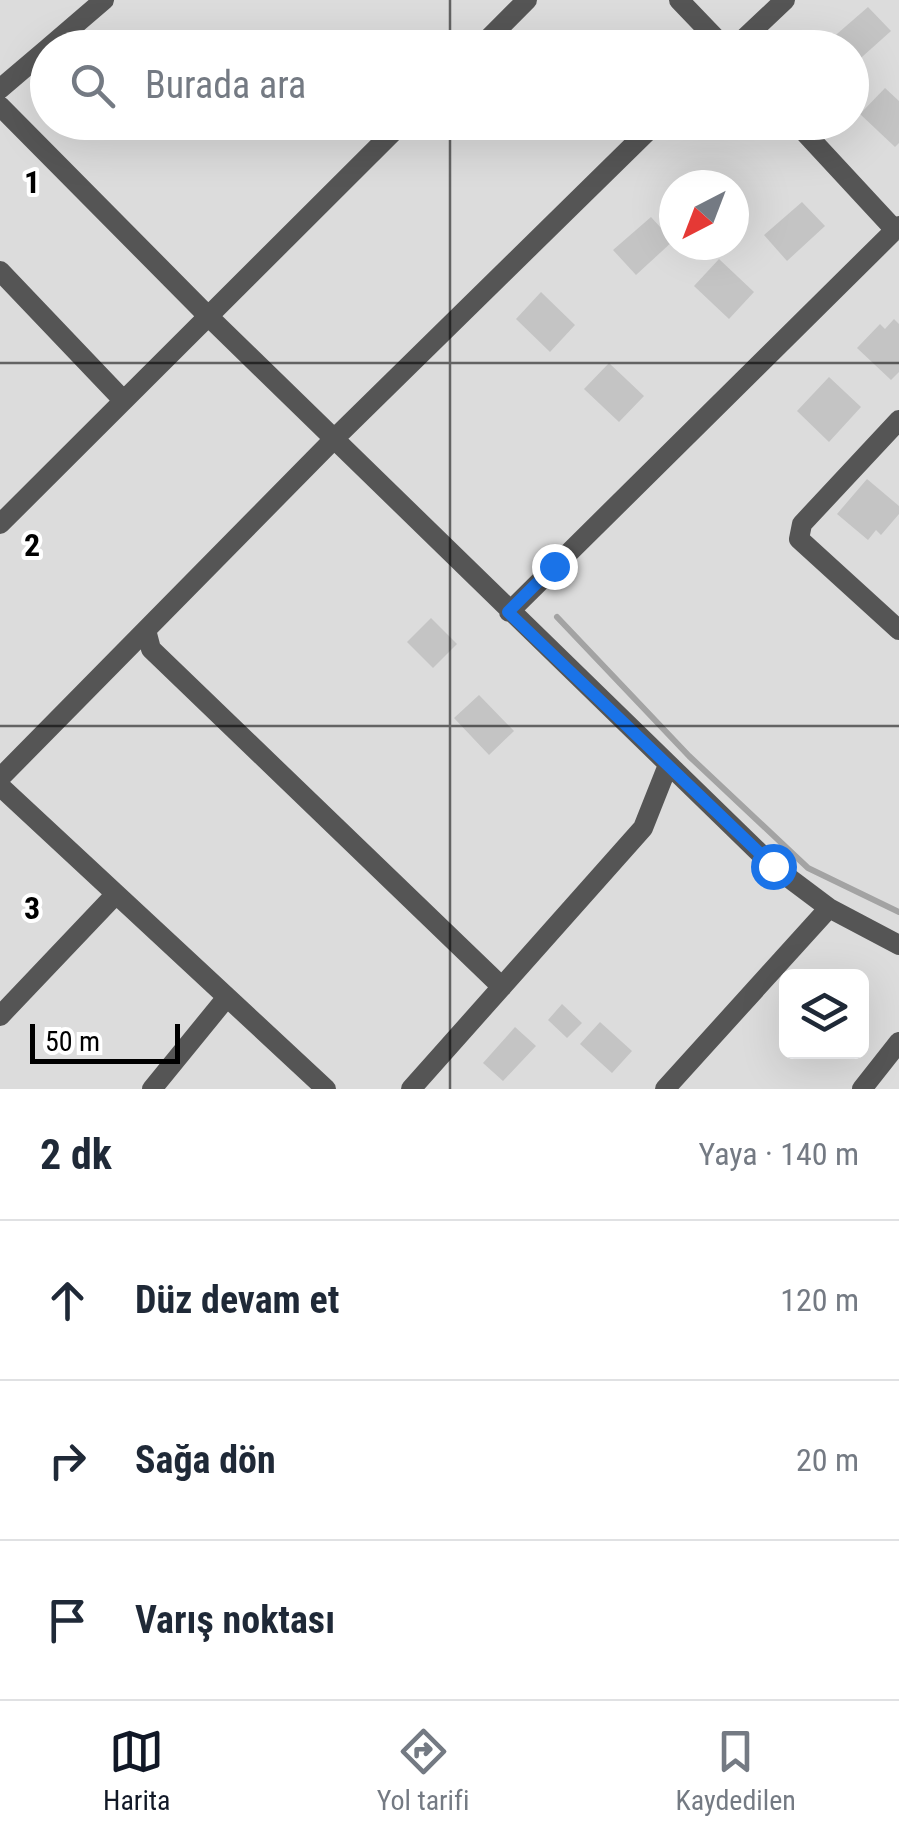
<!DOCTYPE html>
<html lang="tr">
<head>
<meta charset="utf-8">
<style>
	body { margin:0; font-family:"Roboto Condensed",sans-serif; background:#f6f6f7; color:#1f2937 }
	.controls { position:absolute; right:30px; bottom:30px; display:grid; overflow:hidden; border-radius:15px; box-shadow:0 10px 40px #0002 }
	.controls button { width:90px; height:90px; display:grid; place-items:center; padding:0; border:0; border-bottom:2px solid #e0e1e3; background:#fff; color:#1f2937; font:50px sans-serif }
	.compass { position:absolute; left:659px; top:170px; width:90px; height:90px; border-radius:50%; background:#fff; box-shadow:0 10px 40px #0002; rotate:222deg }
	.scale { position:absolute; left:30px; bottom:25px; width:150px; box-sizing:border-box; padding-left:10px; border:5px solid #000; border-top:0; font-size:28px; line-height:35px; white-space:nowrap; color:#000; -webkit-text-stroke:8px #fff; paint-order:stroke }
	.stop { position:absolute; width:30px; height:30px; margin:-22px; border:8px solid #1a73e8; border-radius:50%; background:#fff }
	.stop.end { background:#1a73e8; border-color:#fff; box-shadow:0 2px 10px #0008 }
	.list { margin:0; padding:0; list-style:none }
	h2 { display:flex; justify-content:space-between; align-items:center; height:130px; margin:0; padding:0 40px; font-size:42px }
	h2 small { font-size:32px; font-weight:400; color:#747a83 }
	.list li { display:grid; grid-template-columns:65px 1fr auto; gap:30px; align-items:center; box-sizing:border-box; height:160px; padding:0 40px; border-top:2px solid #e0e1e3 }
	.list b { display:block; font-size:38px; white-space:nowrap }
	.list em { font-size:32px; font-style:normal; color:#747a83 }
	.icon { flex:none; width:55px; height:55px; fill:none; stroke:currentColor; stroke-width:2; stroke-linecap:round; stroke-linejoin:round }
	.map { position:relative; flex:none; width:899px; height:1089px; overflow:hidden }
	.search { position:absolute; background:#fff; box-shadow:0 10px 40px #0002; left:30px; right:30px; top:30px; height:110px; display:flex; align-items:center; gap:25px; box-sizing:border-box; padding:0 35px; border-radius:55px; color:#747a83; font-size:38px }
	.sheet { height:610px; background:#fff }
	nav { display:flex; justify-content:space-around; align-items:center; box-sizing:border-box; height:140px; border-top:2px solid #e0e1e3; background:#fff; font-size:28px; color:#747a83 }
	nav a { display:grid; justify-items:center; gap:5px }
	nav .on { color:#111827 }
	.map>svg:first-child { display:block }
</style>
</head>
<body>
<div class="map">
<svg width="899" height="1089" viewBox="0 0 899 1089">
	<rect width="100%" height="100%" fill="#fff"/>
	<path fill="#dcdcdc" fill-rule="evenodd" d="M0 0H899V1089H0ZM48 48H852V122H48ZM674 185H734V245H674ZM786 976H862V1052H786Z"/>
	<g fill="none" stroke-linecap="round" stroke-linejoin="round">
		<path stroke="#a3a3a3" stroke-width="6" d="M557 617 689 756 808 868 899 912"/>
	</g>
	<path fill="#c4c4c4" d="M868 7 891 31 853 65 852 48H837L830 40Z
		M885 88 899 101V143L895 147 860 114Z
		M802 202 825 226 787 261 764 235Z
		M651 217 673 241 636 275 613 250Z
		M719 259 754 292 729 319 694 286Z
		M541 292 575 325 550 352 516 319Z
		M894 319 899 324V372L891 380 857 348 880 324 885 329Z
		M609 363 644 396 619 422 584 389Z
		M829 377 861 407 829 442 797 411Z
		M867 479 899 506V514L881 535 876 530 868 540 837 514Z
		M431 618 457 644 433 668 407 642Z
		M479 695 514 731 489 755 454 718Z
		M562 1004 582 1023 567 1038 548 1020Z
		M600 1022 632 1051 612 1073 580 1044Z
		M515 1027 536 1046 503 1081 483 1063Z"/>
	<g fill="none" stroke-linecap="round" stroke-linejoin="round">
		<path stroke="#555" stroke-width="20" d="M679 0 725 48
			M48 48 104 0
			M479 48 527 0
			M734 48 785 0
			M0 89 48 48
			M0 106 207 315 773 866 829 908 899 945
			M795 122 895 230
			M0 271 123 400
			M899 420 802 524 799 539 899 630
			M0 524 403 122
			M509 612 899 226
			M146 630 151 649 502 987
			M0 778 335 438 657 122
			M0 786 326 1089
			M0 1016 116 894
			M152 1089 227 997
			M411 1089 643 828 668 765
			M665 1089 829 908
			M862 1089 899 1042"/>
	</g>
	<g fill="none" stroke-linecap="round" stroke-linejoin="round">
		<path stroke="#1a73e8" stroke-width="12" d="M554 566 508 612 773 866"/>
	</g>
	<path fill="none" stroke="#000" stroke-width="2.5" stroke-opacity="0.55" d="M450 0V48M450 122V1089M0 363H899M0 726H899"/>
	<g font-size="32" text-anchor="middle" font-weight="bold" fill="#000" stroke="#fff" stroke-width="8" stroke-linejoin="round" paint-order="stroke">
		<text x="32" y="193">1</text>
		<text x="32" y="556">2</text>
		<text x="32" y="919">3</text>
	</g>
</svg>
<div class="controls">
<button><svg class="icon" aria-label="layers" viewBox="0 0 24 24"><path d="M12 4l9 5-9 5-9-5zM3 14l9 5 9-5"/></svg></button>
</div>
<svg class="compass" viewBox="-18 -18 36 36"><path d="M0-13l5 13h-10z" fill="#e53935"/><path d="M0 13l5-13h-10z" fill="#747a83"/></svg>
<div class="scale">50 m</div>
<div class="stop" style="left:773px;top:866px"></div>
<div class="stop end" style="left:554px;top:566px"></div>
<div class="search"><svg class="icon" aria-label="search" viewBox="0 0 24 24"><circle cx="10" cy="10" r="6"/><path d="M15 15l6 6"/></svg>Burada ara</div>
</div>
<section class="sheet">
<h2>2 dk<small>Yaya · 140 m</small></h2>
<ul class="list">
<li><svg class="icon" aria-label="ahead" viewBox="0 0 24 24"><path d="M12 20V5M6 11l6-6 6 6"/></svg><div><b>Düz devam et</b></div><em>120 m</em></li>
<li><svg class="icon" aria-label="right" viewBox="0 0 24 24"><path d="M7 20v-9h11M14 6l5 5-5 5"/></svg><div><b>Sağa dön</b></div><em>20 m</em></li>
<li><svg class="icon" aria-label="arrive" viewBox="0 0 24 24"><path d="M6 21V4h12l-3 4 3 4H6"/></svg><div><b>Varış noktası</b></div></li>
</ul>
</section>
<nav>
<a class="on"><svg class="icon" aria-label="map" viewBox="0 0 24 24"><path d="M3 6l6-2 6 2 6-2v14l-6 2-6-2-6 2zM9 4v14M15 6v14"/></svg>Harita</a>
<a><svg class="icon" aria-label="directions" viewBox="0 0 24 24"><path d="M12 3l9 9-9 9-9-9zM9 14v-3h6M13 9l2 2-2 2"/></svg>Yol tarifi</a>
<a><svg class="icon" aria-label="saved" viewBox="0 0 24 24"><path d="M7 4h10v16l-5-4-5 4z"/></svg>Kaydedilen</a>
</nav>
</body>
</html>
